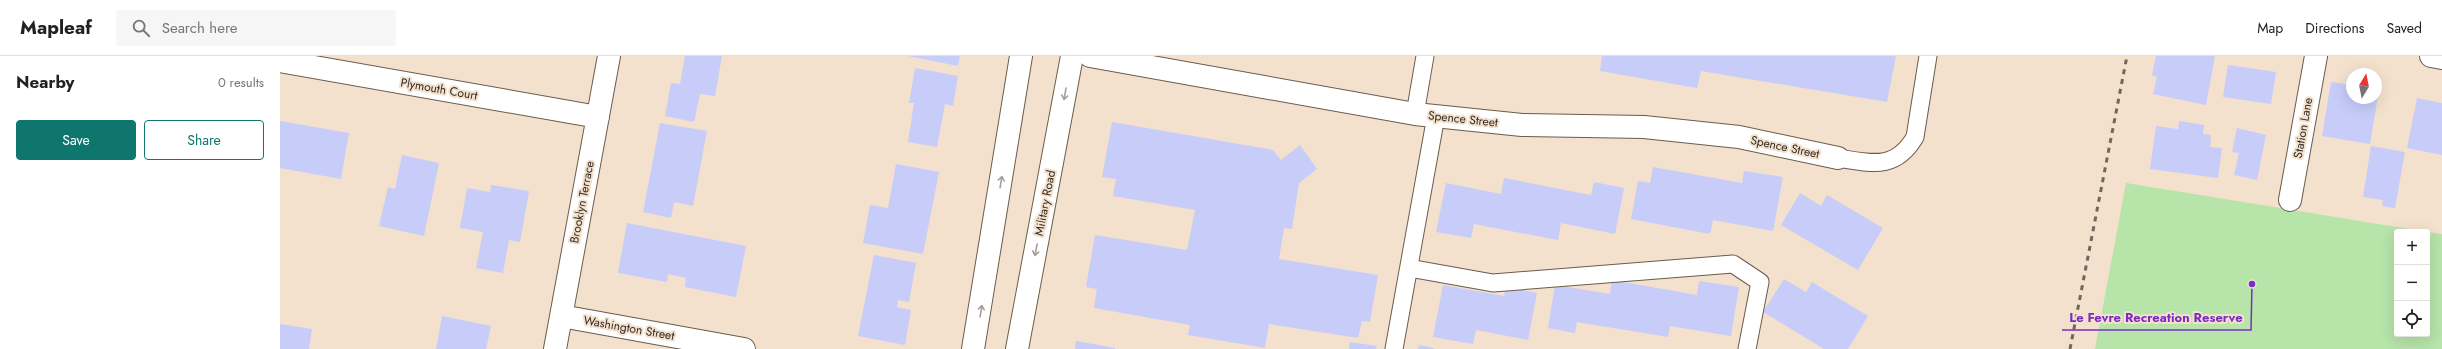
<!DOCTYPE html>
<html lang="en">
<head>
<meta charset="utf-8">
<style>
	body { margin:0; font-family:Jost,sans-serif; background:#f6f6f6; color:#202124 }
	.controls { position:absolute; right:12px; bottom:12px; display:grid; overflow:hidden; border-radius:4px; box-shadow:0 4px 16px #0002 }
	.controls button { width:36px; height:36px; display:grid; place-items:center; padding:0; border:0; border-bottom:1px solid #e0e0e0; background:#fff; color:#202124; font:20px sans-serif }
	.compass { position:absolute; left:2066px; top:12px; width:36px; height:36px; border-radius:50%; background:#fff; box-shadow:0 4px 16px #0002; rotate:10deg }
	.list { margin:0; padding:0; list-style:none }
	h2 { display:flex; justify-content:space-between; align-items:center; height:52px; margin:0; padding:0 16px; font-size:17px }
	h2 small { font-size:13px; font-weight:400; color:#757577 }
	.actions { display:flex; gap:8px; padding:12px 16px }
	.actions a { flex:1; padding:9px 0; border:1px solid #0f766e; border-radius:4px; text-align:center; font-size:14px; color:#0f766e }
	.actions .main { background:#0f766e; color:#fff }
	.icon { flex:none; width:22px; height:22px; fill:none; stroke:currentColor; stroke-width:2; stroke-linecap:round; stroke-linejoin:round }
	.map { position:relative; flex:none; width:2162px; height:293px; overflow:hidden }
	header { display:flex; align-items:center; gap:24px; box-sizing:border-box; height:56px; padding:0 20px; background:#fff; border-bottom:1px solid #e0e0e0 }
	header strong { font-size:19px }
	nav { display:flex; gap:22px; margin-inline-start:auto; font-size:14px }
	.search { width:280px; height:36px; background:#f6f6f6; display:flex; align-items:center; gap:10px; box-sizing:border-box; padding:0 14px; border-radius:4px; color:#757577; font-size:15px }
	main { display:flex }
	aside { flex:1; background:#fff }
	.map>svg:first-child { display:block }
</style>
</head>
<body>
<header>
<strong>Mapleaf</strong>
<div class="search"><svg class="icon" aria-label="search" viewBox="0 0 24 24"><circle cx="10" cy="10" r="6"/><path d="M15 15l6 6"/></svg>Search here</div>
<nav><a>Map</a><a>Directions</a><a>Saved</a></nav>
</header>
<main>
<aside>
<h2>Nearby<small>0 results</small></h2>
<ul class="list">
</ul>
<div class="actions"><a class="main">Save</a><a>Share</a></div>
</aside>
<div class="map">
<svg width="2162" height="293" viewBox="0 0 2162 293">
	<rect width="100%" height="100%" fill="#f3e1ce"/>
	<path fill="#b6e4a9" d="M1846 127 2147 176H2117V278H2147V176L2162 178V293H1815Z"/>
	<path fill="#c7ccf9" d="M405 0H442L435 40 420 38 414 66 385 60 391 27 400 28Z
		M628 0H680L678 10Z
		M1322 0H1616L1607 46 1421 15 1417 32 1320 15Z
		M1876 0H1935L1926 49 1873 38 1877 21 1872 19Z
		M1948 9 1996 16 1991 48 1943 41Z
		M635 12 678 20 673 50 665 48 657 91 628 86 634 47H629Z
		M2051 26 2072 29V42H2096V33L2099 34 2090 88 2042 80Z
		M2137 42 2162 47V99L2127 92Z
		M0 65 69 77 61 123 0 112Z
		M1899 65 1924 69 1923 78 1931 79 1930 91 1942 92 1938 122 1870 113 1876 70 1898 73Z
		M832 66 993 94 1001 104 1020 89 1037 113 1019 127 1012 173 1004 172 999 203 1098 219 1090 266 1082 265 1078 282 989 268 985 292 908 279 910 269 814 252 817 233 806 231 815 179 907 194 915 154 833 140 836 123 822 121Z
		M380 67 427 75 413 150 394 146 391 162 363 156Z
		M1957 72 1986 79 1977 124 1954 119 1959 97 1952 96Z
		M2091 90 2125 96 2115 152 2102 150 2103 144 2083 141Z
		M122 99 159 107 144 180 99 170 108 131 115 133Z
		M616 108 659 116 643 198 583 187 590 149 608 152Z
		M1373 111 1462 127 1464 115 1503 121 1493 175 1433 164 1430 178 1351 163 1358 125 1370 127Z
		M1224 122 1311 139 1314 126 1344 132 1335 178 1281 167 1278 184 1194 168 1191 182 1156 176 1166 127 1221 138Z
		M211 129 249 135 240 186 229 184 223 217 196 212 203 176 180 172 187 132 210 136Z
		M1520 137 1541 150 1547 139 1603 172 1578 214 1501 169Z
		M347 167 466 190 456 241 405 231 406 222 388 218 387 226 338 217Z
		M594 199 636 207 629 246 618 244 617 251 631 254 625 289 578 280Z
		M1504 223 1526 236 1532 226 1588 260 1568 293H1544L1483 256Z
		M1332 224 1417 239 1419 225 1459 231 1451 280 1390 270 1388 281 1297 266 1295 277 1268 272 1275 229 1330 238Z
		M1163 229 1224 240 1226 231 1257 237 1248 284 1196 274 1193 288 1153 281Z
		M162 260 211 270 206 293H156Z
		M0 268 32 273 29 293H0Z
		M796 285 835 292V293H795Z
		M1070 286 1097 290 1096 293H1069Z
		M1139 289 1154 292V293H1138Z"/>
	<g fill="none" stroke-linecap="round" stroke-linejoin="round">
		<g stroke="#6b5c4b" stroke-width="19">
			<path id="lane" d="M1135 58 1145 0
				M1558 102C1591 107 1615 115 1635 81L1648 0
				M1129 212 1213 227 1453 208 1480 226 1467 293
				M1114 293 1156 60"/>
		</g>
		<g stroke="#6b5c4b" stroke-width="24">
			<path id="street" d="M810 0 1135 58 1242 69 1364 71 1459 81 1558 102
				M2151 0 2162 2
				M0 5 318 61
				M2010 144 2036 0
				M281 260 464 293
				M275 293 329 0"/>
		</g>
		<g stroke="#6b5c4b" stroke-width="24">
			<path id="secondary" d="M693 293 741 0
				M737 293 792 0"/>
		</g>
		<use href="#lane" stroke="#fff" stroke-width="17"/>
		<use href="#street" stroke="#fff" stroke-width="22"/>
		<use href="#secondary" stroke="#fff" stroke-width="22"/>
		<path stroke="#71675c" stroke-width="3" stroke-dasharray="5 5" stroke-linecap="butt" d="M1790 293 1847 0"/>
	</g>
	<defs><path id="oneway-shaft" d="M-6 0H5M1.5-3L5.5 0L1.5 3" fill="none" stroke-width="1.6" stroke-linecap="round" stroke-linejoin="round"/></defs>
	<g stroke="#a29f9c">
		<use href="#oneway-shaft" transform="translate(785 38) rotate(100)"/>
		<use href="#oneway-shaft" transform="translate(721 126) rotate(-81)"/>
		<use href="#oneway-shaft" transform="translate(756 194) rotate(101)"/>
		<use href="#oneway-shaft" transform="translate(701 255) rotate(-81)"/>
	</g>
	<g text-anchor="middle" stroke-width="4" stroke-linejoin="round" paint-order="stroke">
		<g font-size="12" fill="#302922" stroke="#f3e1ce">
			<text transform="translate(159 33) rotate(10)" y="4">Plymouth Court</text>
			<text transform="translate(1183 63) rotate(6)" y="4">Spence Street</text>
			<text transform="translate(2023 72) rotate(-80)" y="4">Station Lane</text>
			<text transform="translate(1505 91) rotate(12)" y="4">Spence Street</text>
			<text transform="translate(302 146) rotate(-79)" y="4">Brooklyn Terrace</text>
			<text transform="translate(765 147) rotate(-79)" y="4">Military Road</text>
			<text transform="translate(349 272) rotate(10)" y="4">Washington Street</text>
		</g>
	</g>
	<path fill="none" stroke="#7b2cbf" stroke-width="1.5" d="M1972 228L1971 274H1782"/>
	<circle fill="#7b2cbf" stroke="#f3e1ce" stroke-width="1.5" cx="1972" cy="228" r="4"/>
	<g font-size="13" text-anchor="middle" font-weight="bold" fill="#7b2cbf" stroke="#f3e1ce" stroke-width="4" stroke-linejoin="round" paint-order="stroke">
		<text x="1876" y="266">Le Fevre Recreation Reserve</text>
	</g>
</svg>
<div class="controls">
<button>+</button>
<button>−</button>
<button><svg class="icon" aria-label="locate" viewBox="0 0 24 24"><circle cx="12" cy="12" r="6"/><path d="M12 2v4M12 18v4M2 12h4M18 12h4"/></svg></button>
</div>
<svg class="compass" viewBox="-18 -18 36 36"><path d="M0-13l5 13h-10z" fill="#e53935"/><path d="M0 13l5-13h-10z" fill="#757577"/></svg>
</div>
</main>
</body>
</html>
